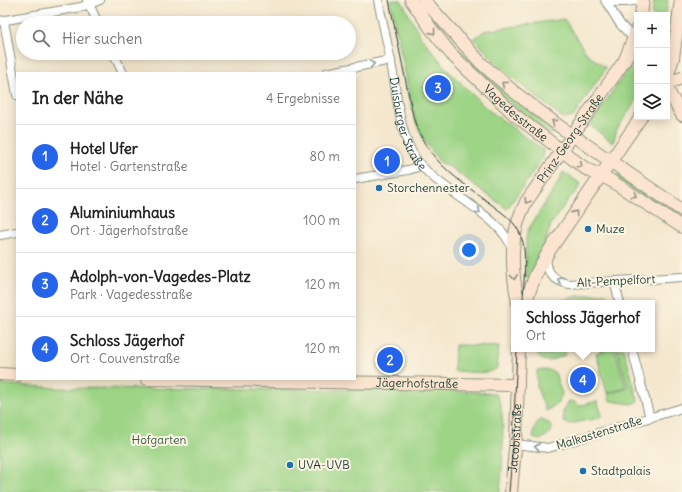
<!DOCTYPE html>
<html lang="de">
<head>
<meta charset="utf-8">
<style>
	body { margin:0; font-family:Delius,sans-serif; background:#f6f6f6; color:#222 }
	.controls { position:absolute; right:12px; top:12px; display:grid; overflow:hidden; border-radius:0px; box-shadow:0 2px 10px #0003 }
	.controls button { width:36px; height:36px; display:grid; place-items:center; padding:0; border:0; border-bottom:1px solid #e0e0e0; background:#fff; color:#222; font:20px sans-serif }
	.you { position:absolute; left:469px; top:250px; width:14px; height:14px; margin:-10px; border:3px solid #fff; border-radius:50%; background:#1a73e8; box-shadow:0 0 0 6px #1a73e833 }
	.badge { display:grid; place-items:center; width:26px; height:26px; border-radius:50%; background:#2563eb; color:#fff; font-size:13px; font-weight:700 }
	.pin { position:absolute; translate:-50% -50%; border:2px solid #fff; box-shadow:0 1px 4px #0006 }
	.popup { position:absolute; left:511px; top:300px; width:144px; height:52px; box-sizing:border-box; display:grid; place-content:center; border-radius:0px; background:#fff; filter:drop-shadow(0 1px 3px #0005); font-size:13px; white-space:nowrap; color:#767676 }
	.popup b { font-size:15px; color:#222 }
	.popup::after { content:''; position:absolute; left:50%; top:100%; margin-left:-8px; border:8px solid transparent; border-top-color:#fff }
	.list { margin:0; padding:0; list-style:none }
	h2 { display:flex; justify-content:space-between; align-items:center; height:52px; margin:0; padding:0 16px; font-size:17px }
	h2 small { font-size:13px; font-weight:400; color:#767676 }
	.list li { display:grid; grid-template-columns:26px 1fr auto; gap:12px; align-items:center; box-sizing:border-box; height:64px; padding:0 16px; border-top:1px solid #e0e0e0 }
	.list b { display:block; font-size:15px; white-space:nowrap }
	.list p { margin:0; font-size:13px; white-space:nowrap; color:#767676 }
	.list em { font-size:13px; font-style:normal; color:#767676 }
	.icon { flex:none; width:22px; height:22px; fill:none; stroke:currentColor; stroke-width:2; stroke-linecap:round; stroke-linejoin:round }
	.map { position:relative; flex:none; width:682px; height:492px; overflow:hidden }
	.search { position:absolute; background:#fff; box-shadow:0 2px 10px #0003; left:16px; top:16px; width:340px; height:44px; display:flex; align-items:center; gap:10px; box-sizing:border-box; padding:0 14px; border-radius:22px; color:#767676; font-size:15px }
	.panel { position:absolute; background:#fff; box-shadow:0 2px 10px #0003; left:16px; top:72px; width:340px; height:308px; border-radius:0px }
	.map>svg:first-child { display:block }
</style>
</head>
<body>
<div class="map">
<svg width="682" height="492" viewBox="0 0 682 492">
	<rect width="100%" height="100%" fill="#fcf5e5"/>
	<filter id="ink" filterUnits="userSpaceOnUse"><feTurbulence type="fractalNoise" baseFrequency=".025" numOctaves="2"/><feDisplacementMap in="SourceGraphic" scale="8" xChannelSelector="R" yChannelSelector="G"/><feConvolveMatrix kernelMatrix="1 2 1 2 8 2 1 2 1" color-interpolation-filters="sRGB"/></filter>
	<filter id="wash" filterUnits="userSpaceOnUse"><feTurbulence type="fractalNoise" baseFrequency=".012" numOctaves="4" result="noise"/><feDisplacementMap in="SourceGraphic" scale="16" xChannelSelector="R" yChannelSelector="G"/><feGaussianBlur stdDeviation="0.9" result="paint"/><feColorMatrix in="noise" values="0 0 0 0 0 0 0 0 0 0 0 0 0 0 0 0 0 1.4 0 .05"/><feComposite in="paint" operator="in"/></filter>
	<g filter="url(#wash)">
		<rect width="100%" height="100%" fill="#f4e7cd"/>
		<path fill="#9dd486" stroke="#5e885d" d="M390 0H401L421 37 446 68 487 109 543 150V158L507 209 446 164H442C429 150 422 137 415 120Z
			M654 0H668L666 15H652Z
			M564 19 587 54 606 68 573 117 563 118 505 72 474 39 484 31Z
			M441 28 461 51 500 88 554 130 551 135 490 87 436 31Z
			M637 60V99L617 129 613 143 590 125 631 64Z
			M563 172 581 184 576 192 570 197 551 224 545 244 530 278H526V238L528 230 558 183Z
			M619 174 682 217V222L615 178Z
			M606 294 611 303H553L578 296Z
			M455 345 499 346 497 368C487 376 466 371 454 371Z
			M540 349H563L565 355 549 361 542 360 538 356Z
			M609 349H615L626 388 607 393 596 353Z
			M617 349H624L638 401 632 404 610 401 608 394 628 388Z
			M537 370H549L555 373 562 394 558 403 546 411 537 388Z
			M0 384 60 388 437 390 491 393 497 395C507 413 502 471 500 492H0Z
			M569 401 575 402 579 406 597 401 602 415 599 418 568 424 564 422 563 412Z
			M542 420 550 424 552 430 549 434 540 440 533 438 534 430 538 421Z"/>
	</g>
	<g filter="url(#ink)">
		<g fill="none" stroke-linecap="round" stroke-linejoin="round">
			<g stroke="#8a9280" stroke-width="10">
				<g id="street">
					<path d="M87 0 98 23"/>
					<path id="s1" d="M378 0C383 25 389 49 393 74 398 102 400 135 416 159 437 190 502 215 512 249"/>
					<path d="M605 0 620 24 634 39"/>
					<path d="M606 2H627L637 0"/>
					<path d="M0 21 81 7 100 0"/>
					<path d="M4 21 17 95"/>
					<path d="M113 53 123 73"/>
					<path d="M326 73 391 60"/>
					<path d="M355 179 408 170 421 166"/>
					<path d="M0 235 17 232"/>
					<path d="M547 257C545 272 554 281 569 284L682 277"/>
					<path d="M614 281 620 303"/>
					<path d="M632 349 650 418"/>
					<path d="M515 444 548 448 682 408"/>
				</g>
			</g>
			<g stroke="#8a9280" stroke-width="14">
				<g id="secondary">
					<path id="s2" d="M411 0 432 30 452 55 516 116 586 169 610 180 682 227"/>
					<path d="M424 0 481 63 513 91 559 126 682 210"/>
					<path d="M641 15 643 0"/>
					<path d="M667 77 673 58 681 0"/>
					<path d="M667 83 682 78"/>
					<path d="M667 89 682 115"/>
					<path id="s3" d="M518 303C511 268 509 234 526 202L625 60 637 29"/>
					<path d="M525 303 536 274 549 251 641 117"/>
					<path d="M0 374 17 375"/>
					<path id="s4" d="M147 379 518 385"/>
					<path id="s5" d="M511 492 516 438 519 349"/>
				</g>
			</g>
			<use href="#street" stroke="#fff" stroke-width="8"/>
			<use href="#secondary" stroke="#fce5d0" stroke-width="12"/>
			<path stroke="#1f3d34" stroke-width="1" d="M389 0 413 116C425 160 458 179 492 205 504 214 516 222 521 236 528 253 523 284 523 303
				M509 492 513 443 517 349"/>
		</g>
		<defs><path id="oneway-chevron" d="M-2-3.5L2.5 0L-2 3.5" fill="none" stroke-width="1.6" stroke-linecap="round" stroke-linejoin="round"/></defs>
		<g stroke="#8e9182">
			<use href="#oneway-chevron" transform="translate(433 32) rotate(53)"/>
			<use href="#oneway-chevron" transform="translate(504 84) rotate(-141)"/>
			<use href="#oneway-chevron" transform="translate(554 122) rotate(-144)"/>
			<use href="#oneway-chevron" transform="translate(580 165) rotate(35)"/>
			<use href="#oneway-chevron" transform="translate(634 195) rotate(33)"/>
			<use href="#oneway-chevron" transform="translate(527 201) rotate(122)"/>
			<use href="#oneway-chevron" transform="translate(575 213) rotate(-55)"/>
			<use href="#oneway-chevron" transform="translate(514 277) rotate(84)"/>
		</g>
		<g stroke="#8f9e9a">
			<use href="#oneway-chevron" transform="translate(372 64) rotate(-12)"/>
			<use href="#oneway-chevron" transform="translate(478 211) rotate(38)"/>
			<use href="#oneway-chevron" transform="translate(560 280) rotate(-156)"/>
			<use href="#oneway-chevron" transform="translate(537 447) rotate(-174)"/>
		</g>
	</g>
	<g fill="#1f6fb2" stroke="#fcf5e5" stroke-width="1.5">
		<circle cx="379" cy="188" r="4"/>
		<circle cx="588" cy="229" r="4"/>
		<circle cx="290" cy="465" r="4"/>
		<circle cx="583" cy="471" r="4"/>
	</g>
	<g text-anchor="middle" stroke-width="4" stroke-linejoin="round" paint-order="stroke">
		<g font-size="12" fill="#1f3d34" stroke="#fcf5e5">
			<text dy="4" stroke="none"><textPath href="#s2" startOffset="155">Vagedesstraße</textPath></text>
			<text dy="4" stroke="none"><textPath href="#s1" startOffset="128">Duisburger Straße</textPath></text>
			<text dy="4" stroke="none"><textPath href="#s3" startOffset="181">Prinz-Georg-Straße</textPath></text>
			<text transform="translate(616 281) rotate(-3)" y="4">Alt-Pempelfort</text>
			<text dy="4" stroke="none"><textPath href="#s4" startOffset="270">Jägerhofstraße</textPath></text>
			<text transform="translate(599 433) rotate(-17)" y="4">Malkastenstraße</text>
			<text dy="4" stroke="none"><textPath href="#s5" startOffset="54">Jacobistraße</textPath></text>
		</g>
		<g font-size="12" fill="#1f3d34" stroke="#fcf5e5" text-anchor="start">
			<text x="387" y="192">Storchennester</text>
			<text x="596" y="233">Muze</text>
			<text x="298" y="469">UVA-UVB</text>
			<text x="591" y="475">Stadtpalais</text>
		</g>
		<g font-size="12" fill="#385b44" stroke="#fcf5e5">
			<text x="159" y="444">Hofgarten</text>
		</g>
	</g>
</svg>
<div class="controls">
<button>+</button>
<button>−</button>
<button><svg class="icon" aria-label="layers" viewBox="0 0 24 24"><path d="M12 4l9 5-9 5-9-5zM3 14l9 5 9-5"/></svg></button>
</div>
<div class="you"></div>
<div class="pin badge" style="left:387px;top:161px">1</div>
<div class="pin badge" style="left:390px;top:360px">2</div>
<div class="pin badge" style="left:438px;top:88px">3</div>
<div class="pin badge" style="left:583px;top:380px">4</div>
<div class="popup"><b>Schloss Jägerhof</b>Ort</div>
<div class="search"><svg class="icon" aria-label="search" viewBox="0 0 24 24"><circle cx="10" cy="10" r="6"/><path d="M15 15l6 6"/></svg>Hier suchen</div>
<section class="panel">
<h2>In der Nähe<small>4 Ergebnisse</small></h2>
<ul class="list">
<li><span class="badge">1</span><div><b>Hotel Ufer</b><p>Hotel · Gartenstraße</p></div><em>80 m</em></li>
<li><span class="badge">2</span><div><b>Aluminiumhaus</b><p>Ort · Jägerhofstraße</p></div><em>100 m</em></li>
<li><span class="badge">3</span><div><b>Adolph-von-Vagedes-Platz</b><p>Park · Vagedesstraße</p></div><em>120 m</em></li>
<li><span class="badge">4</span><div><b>Schloss Jägerhof</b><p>Ort · Couvenstraße</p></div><em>120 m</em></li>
</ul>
</section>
</div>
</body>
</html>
